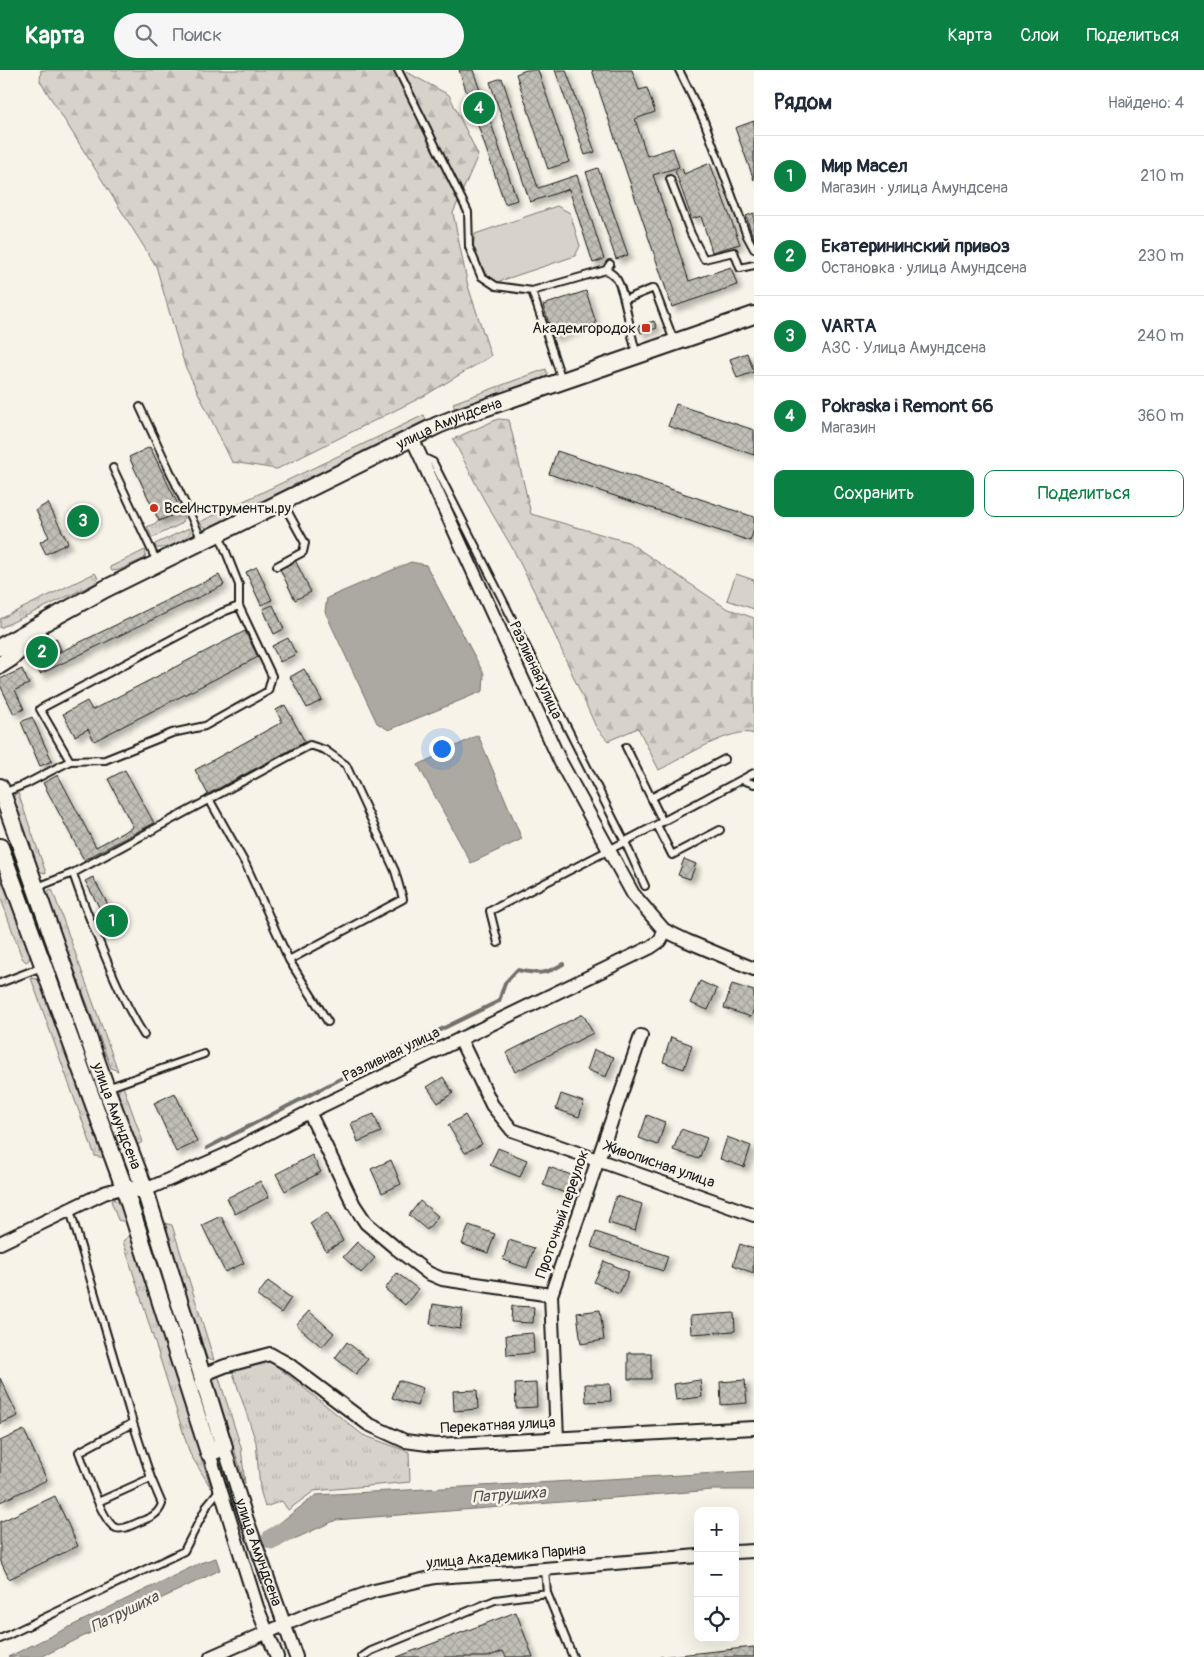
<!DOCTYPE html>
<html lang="ru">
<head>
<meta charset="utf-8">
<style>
	body { margin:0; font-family:Pangolin,sans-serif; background:#f6f6f7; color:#1f2937 }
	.controls { position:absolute; right:15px; bottom:15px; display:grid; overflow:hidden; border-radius:10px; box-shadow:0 5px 20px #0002 }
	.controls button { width:45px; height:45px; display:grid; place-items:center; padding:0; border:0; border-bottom:1px solid #e0e1e3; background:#fff; color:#1f2937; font:25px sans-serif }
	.you { position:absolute; left:441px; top:678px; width:18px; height:18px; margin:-12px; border:4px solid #fff; border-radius:50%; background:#1a73e8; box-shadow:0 0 0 8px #1a73e833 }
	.badge { display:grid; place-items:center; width:32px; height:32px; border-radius:50%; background:#0b8043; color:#fff; font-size:16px; font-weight:700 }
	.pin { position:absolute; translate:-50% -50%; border:2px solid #fff; box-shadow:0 1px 5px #0006 }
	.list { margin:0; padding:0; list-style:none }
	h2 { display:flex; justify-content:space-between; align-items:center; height:65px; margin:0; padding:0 20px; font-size:21px }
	h2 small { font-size:16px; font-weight:400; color:#747a83 }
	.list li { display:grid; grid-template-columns:32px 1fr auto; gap:15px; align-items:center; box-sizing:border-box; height:80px; padding:0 20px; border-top:1px solid #e0e1e3 }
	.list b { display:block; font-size:19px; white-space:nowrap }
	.list p { margin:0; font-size:16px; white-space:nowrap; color:#747a83 }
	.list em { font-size:16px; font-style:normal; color:#747a83 }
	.actions { display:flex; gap:10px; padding:15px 20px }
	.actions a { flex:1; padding:11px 0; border:1px solid #0b8043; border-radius:10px; text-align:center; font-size:18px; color:#0b8043 }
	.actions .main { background:#0b8043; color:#fff }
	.icon { flex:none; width:28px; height:28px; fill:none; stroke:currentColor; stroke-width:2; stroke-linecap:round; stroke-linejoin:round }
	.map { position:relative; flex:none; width:754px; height:1587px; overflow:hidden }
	header { display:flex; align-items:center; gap:30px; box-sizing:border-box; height:70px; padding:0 25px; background:#0b8043; color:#fff }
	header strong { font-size:24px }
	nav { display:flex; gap:28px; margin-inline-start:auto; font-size:18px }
	.search { width:350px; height:45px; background:#f6f6f7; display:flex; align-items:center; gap:12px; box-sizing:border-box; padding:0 18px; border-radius:28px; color:#747a83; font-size:19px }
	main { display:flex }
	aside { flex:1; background:#fff }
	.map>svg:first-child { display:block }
</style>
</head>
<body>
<header>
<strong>Карта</strong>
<div class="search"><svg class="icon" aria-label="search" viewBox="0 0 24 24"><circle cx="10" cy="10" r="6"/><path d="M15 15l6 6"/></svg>Поиск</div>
<nav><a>Карта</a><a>Слои</a><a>Поделиться</a></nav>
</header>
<main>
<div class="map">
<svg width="754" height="1587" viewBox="0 0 754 1587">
	<defs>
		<pattern id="grass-tufts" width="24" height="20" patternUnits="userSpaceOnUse" patternTransform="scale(1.25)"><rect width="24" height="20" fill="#d7d3cb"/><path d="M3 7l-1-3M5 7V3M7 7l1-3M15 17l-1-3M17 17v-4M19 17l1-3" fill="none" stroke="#b8b5ae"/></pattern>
		<pattern id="forest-firs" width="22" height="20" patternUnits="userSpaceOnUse" patternTransform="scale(1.25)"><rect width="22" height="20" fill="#d7d3cb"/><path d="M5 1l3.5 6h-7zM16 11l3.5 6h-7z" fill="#b8b5ae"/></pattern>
		<pattern id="building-cross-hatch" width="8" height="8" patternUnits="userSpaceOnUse" patternTransform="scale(1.25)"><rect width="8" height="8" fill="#c0beb5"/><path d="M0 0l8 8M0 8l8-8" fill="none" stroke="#a4a39b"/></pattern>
		<filter id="shadow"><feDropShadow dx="4.5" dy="4.5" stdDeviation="2.5" flood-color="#0004"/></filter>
	</defs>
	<rect width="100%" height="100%" fill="#f7f3e8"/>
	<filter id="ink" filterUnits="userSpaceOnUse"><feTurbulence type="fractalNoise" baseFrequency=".02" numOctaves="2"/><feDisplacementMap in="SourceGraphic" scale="10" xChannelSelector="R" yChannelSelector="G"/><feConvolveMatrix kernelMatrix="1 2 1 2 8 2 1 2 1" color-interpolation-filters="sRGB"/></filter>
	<g filter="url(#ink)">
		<path fill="url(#grass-tufts)" stroke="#7a7874" d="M546 299 548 307 455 340 453 333Z
			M424 345 426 350 207 458 202 456 200 452Z
			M181 441 184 448 181 454 152 468 147 457Z
			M189 458 191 462C185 470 166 480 156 478L155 474Z
			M145 480 146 486 143 489 119 500 112 501 110 497Z
			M95 503 98 508 94 514 0 558V549Z
			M18 723 46 803 41 802 38 799 12 730 15 724Z
			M0 810 7 822 30 884 29 890 26 892 22 888 0 826Z
			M52 819 118 1001 111 998 47 825 49 820Z
			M31 908 37 909 41 913 104 1088 95 1086Z
			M123 1016 143 1072 137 1075 118 1024 120 1017Z
			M114 1129 121 1135 126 1152 118 1150 111 1131Z
			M163 1153 172 1155 214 1290 207 1288Z
			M131 1164 211 1418 190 1384 123 1171Z
			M270 1291 363 1365 409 1382 410 1412 314 1421 288 1440 282 1431 265 1437 260 1419 256 1372 232 1300Z
			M218 1305 241 1377 245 1414 213 1311 215 1307Z"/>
		<path fill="url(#forest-firs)" stroke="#7a7874" d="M41 0H403L449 25 478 85 453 143 468 216 491 286 424 326 277 399 232 392 185 296 156 196 40 11Z
			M498 349 509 350 531 444 628 472 726 538 754 548V664C734 655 679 690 659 700L638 658 608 671 596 657 544 541 513 479 483 428 453 369Z"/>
		<path fill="#d7d3cb" stroke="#7a7874" d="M557 136 570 143 580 176 575 186 497 212 487 206 473 178 475 164Z
			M736 504 754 510V539L727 530Z"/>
		<path fill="#aca9a2" stroke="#72716c" d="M411 492 426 495 484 604 483 621 389 660 377 653 325 542 327 528Z
			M478 665 522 769 471 793 418 695Z
			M754 1401V1420H713L336 1450 281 1475 273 1458 316 1425Z
			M216 1488 220 1500 41 1587H8L200 1493Z"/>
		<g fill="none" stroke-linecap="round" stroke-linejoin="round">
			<path stroke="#72716c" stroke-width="4" d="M207 1078 346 1006 499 931 505 913 517 900C538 904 545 905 563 894"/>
			<path stroke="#aca9a2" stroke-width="21" d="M272 1469 302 1452"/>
		</g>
		<path fill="url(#building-cross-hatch)" stroke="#1c1c1c" filter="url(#shadow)" d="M459 0H473L517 130 505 134Z
			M526 0H538L569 92 548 99 516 4Z
			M555 0H566L595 82 585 85Z
			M592 0H632L639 20 647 18 655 42 635 49 647 86 673 78 679 97 653 105 689 211 731 197 737 215 672 237Z
			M502 8 538 118 577 105 604 189 593 193 569 119 530 132 490 12Z
			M754 51V110L735 58Z
			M710 93 740 174 712 182 701 146 692 149 675 101 682 98 684 104Z
			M598 98 628 185 616 189 586 102Z
			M754 143V171L746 146Z
			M586 221 596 253 553 267 543 235Z
			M654 251 657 258 641 263 638 256Z
			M747 283 754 302 737 308 730 289Z
			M676 334 754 360V385L668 356Z
			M150 377 181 441 159 451 129 387Z
			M557 381 754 447V459L750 471 549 404Z
			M48 433 68 473 46 484 40 472 49 467 36 440Z
			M295 490 311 522 295 530 279 497Z
			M257 497 272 530 261 535 246 502Z
			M219 505 224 515 40 604 35 594Z
			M273 535 284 559 274 564 263 539Z
			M245 561 258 587 94 671 88 659 75 666 63 644 87 631 92 640Z
			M56 568 61 580 35 592 30 580Z
			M288 568 296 584 280 592 272 576Z
			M22 599 29 614 15 620 24 639 14 644 0 615V609Z
			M304 599 322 630 307 638 290 607Z
			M285 635 305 672 208 724 195 700 282 652 276 640Z
			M32 647 52 691 40 696 21 652Z
			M125 700 154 753 84 790 43 713 58 705 96 777 133 757 108 709Z
			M684 789 696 794 690 809 678 805Z
			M93 807 119 855 111 859 85 811Z
			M700 911 717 919 708 940 690 933Z
			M732 914 754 921V938L751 947 724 938Z
			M583 944 593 963 515 1002 506 983Z
			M671 967 692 975 684 999 663 992Z
			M594 980 614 987 606 1007 587 1000Z
			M443 1007 453 1023 438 1033 427 1017Z
			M175 1023 197 1072 176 1082 154 1033Z
			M561 1024 584 1032 579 1047 556 1039Z
			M374 1044 381 1062 358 1072 351 1053Z
			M465 1045 482 1074 465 1083 448 1055Z
			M647 1045 665 1052 658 1075 639 1068Z
			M681 1059 707 1068 699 1089 673 1080Z
			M727 1067 751 1076 744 1097 720 1089Z
			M498 1078 527 1090 520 1107 490 1095Z
			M312 1085 321 1102 285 1121 276 1104Z
			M391 1090 401 1114 382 1123 371 1099Z
			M549 1097 574 1106 568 1124 543 1115Z
			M260 1111 269 1127 235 1144 227 1128Z
			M616 1126 642 1134 635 1161 608 1153Z
			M420 1131 438 1146 427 1160 409 1145Z
			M327 1142 343 1171 326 1181 310 1153Z
			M221 1146 244 1193 225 1202 202 1155Z
			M469 1155 495 1164 488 1183 462 1174Z
			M596 1162 668 1186 663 1201 591 1177Z
			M509 1170 534 1178 527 1198 503 1190Z
			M357 1172 375 1188 361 1203 343 1187Z
			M740 1174 754 1179 753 1203 733 1195Z
			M604 1191 629 1202 619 1224 594 1212Z
			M397 1203 418 1219 405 1235 385 1219Z
			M268 1211 291 1228 281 1243 257 1226Z
			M433 1234 463 1239 460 1259 430 1254Z
			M512 1236 534 1237 533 1253 511 1252Z
			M600 1240 604 1270 581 1274 577 1243Z
			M309 1241 334 1263 322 1277 296 1255Z
			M734 1243 735 1261 691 1264 690 1246Z
			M533 1263 534 1283 507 1285 506 1265Z
			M347 1272 368 1289 356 1304 335 1288Z
			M628 1283H651V1309H628Z
			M0 1308 18 1346 0 1354Z
			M398 1310 423 1318 417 1336 392 1328Z
			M700 1310 702 1327 676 1330 674 1314Z
			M745 1310 747 1333 721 1335 720 1312Z
			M536 1313 537 1337 516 1338 515 1314Z
			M585 1314H610L611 1331 586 1332Z
			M477 1320 478 1339 454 1341 453 1321Z
			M24 1360 47 1410 0 1432V1371Z
			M55 1426 78 1476 9 1509 0 1490V1452Z
			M516 1542 533 1587H506L503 1581 487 1587H397Z
			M754 1577V1587H660Z"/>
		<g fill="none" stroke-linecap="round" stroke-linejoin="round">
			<g stroke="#1c1c1c" stroke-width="10">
				<path id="service" d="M398 0 468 142 469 177 481 206 496 216 532 221 562 310
					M679 0 704 51 747 166 754 179
					M670 109 691 164 704 189 734 182 740 198 754 195
					M610 194 606 200C609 202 613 204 615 207 625 217 630 267 637 284
					M532 221 606 200
					M624 230 654 218 674 271
					M140 337 202 470
					M422 387 433 392 625 772 645 816
					M113 398 157 492
					M277 496 303 482 305 473 283 433
					M626 677 663 752
					M70 691 40 639 223 542 239 536
					M742 710 754 714
					M3 723 26 714 70 691 105 690 172 663 205 656 268 621 272 606 239 536V515L219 464
					M651 728 725 689
					M209 729 246 795 289 890 328 952
					M657 755 672 785 720 760
					M73 803C80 826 90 849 99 871 112 904 125 935 144 965
					M35 818 73 803 310 675 325 680 346 695 395 801 403 829 289 890
					M498 873 490 841 609 780 754 703
					M0 913 42 897
					M107 1018 204 984
					M70 1140 133 1353 151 1408 162 1434C158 1445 150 1448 139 1452 132 1455 124 1460 116 1458 102 1453 85 1397 79 1382L133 1353
					M98 1432 151 1408
					M545 1499 547 1523 573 1587
					M0 1569 184 1481 208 1434 220 1419
					M362 1587 371 1581 495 1530 547 1523"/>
			</g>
			<g stroke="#1c1c1c" stroke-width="16">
				<g id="minor">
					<path d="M412 368 560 691 633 824 664 860 687 871 754 899"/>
					<path d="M460 969 492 1035 512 1060 754 1145"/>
					<path d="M309 1042 354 1135 366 1153 397 1179 428 1203 442 1209 551 1225"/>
					<path d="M0 1173 104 1123 128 1116 138 1121 145 1120 223 1086 309 1042 651 877 661 870 664 860"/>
					<path d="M202 1305 225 1296 270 1284 288 1294 368 1354 405 1371 435 1375 754 1358"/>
					<path d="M557 1368 551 1225 641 966"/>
					<path id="s1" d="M224 1377 246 1447 296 1587"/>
					<path d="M209 1383 257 1537 277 1587"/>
					<path d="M735 1482 754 1481"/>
					<path d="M211 1587 309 1544 374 1521 435 1507 497 1503 698 1486"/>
				</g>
			</g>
			<g stroke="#1c1c1c" stroke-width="20">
				<g id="tertiary">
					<path id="s2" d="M0 577 105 519 438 355 461 346 754 245"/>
					<path d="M0 595 11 588 38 562"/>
					<path id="s3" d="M0 717 106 1018 145 1120 224 1377 209 1383 124 1117 0 777"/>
				</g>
			</g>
			<use href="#service" stroke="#f7f3e8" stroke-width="6"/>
			<use href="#minor" stroke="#f7f3e8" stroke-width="12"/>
			<use href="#tertiary" stroke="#f7f3e8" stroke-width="16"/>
		</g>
	</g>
	<g fill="#c8321e" stroke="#f7f3e8" stroke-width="2">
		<rect x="641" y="253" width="10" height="10" rx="2.5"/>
		<circle cx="154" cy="438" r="5"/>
	</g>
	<g text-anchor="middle" stroke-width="5" stroke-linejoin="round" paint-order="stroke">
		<g font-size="15" fill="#1c1c1c" stroke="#f7f3e8" text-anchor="end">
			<text x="636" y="263">Академгородок</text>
			<text x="164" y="443" text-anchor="start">ВсеИнструменты.ру</text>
		</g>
		<g font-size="15" fill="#1c1c1c" stroke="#f7f3e8">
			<text dy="5" stroke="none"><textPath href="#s2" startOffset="502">улица Амундсена</textPath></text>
			<text transform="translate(536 600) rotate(65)" y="5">Разливная улица</text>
			<text transform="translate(391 984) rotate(-26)" y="5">Разливная улица</text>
			<text dy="5" stroke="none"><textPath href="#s3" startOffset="349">улица Амундсена</textPath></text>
			<text transform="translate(660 1094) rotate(19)" y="5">Живописная улица</text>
			<text transform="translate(562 1144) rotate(-71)" y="5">Проточный переулок</text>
			<text transform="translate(498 1355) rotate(-3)" y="5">Перекатная улица</text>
			<text dy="5" stroke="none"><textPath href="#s1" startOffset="111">улица Амундсена</textPath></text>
			<text transform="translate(506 1486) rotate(-5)" y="5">улица Академика Парина</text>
		</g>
		<g font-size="16" font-style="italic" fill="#565452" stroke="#f7f3e8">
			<text transform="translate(509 1424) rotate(-4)" y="6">Патрушиха</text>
			<text transform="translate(124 1541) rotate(-26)" y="6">Патрушиха</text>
		</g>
	</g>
</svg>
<div class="controls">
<button>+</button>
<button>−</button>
<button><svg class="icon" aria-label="locate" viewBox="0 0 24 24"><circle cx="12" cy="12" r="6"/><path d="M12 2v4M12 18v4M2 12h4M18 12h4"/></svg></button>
</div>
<div class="you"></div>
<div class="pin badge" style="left:112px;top:851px">1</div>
<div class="pin badge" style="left:42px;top:582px">2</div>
<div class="pin badge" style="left:83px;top:451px">3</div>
<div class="pin badge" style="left:479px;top:38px">4</div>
</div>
<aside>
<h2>Рядом<small>Найдено: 4</small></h2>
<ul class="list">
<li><span class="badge">1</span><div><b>Мир Масел</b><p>Магазин · улица Амундсена</p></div><em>210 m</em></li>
<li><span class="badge">2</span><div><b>Екатерининский привоз</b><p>Остановка · улица Амундсена</p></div><em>230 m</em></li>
<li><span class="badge">3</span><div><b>VARTA</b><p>АЗС · Улица Амундсена</p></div><em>240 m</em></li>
<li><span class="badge">4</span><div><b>Pokraska i Remont 66</b><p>Магазин</p></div><em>360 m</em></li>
</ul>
<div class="actions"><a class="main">Сохранить</a><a>Поделиться</a></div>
</aside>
</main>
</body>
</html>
